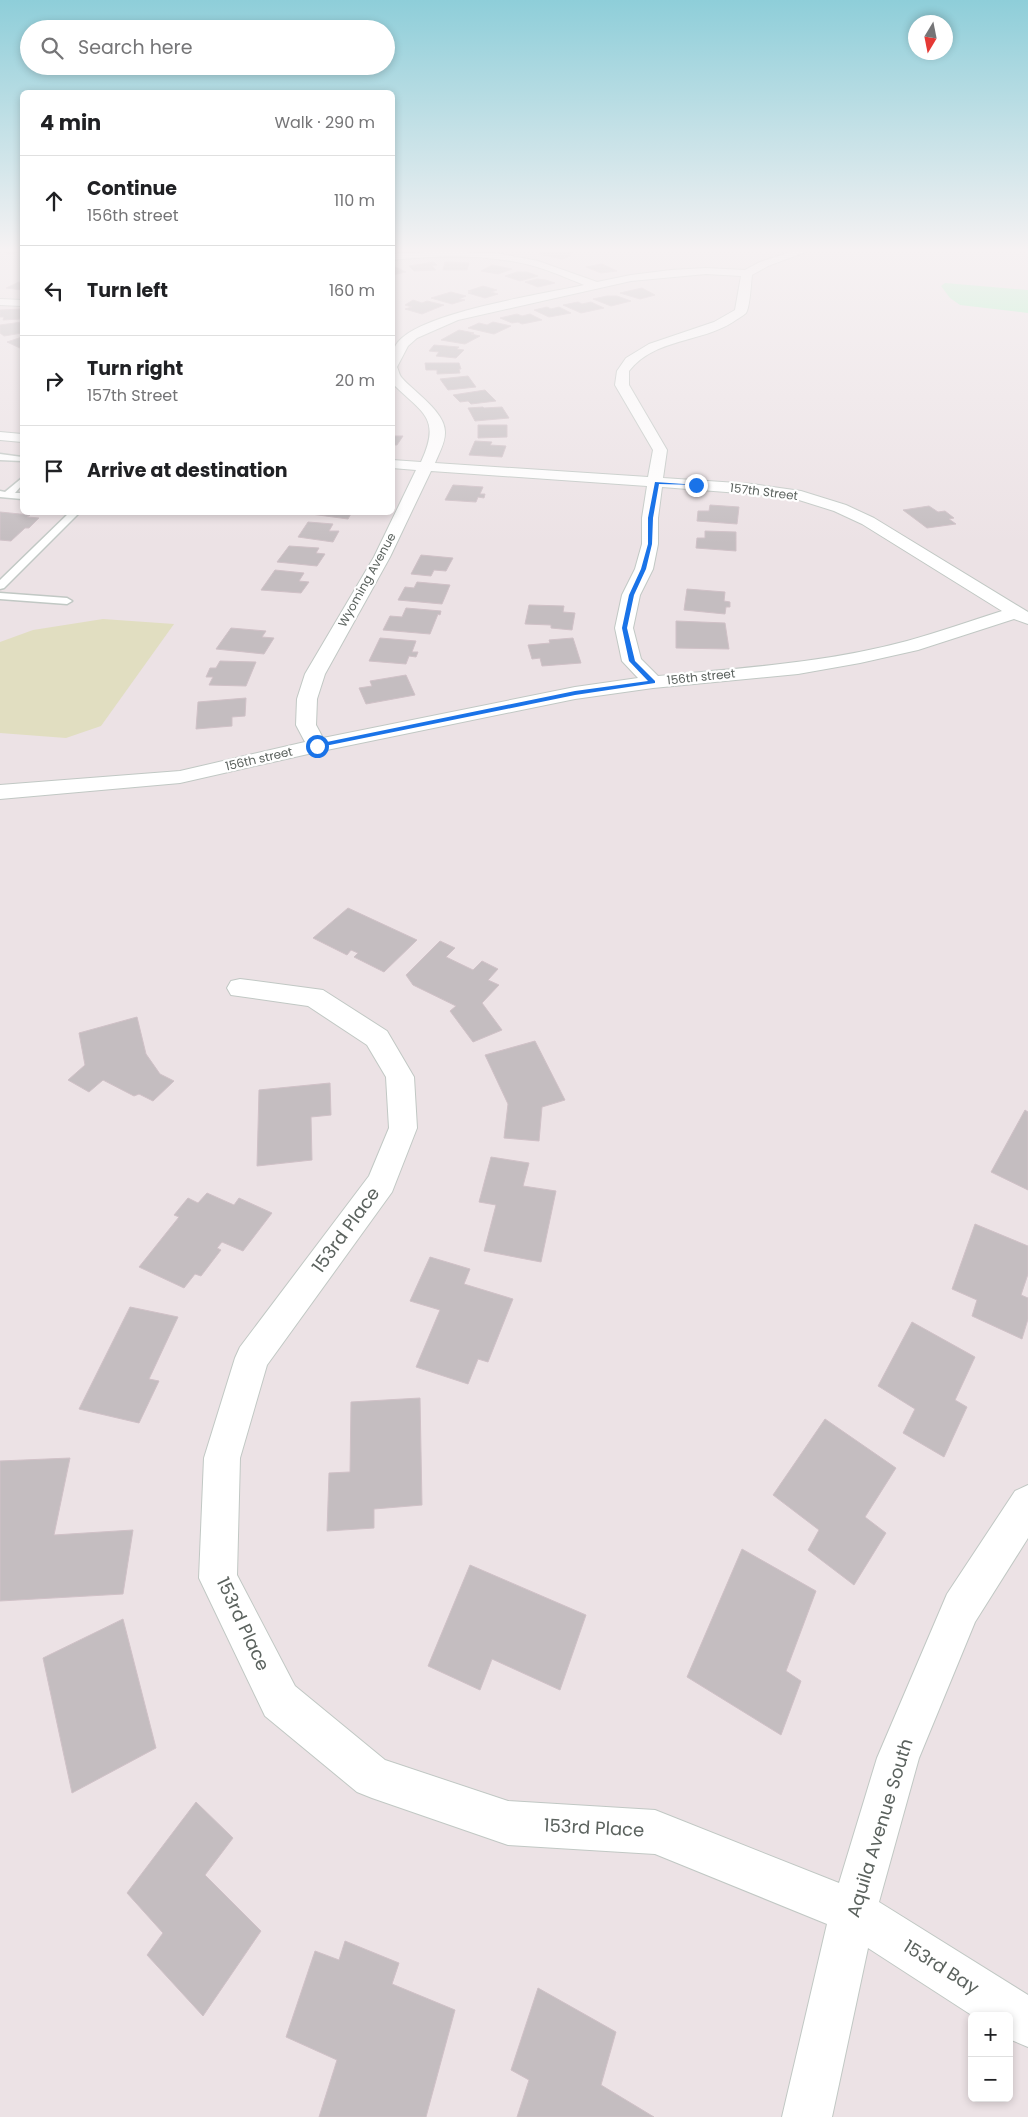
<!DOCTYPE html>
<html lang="en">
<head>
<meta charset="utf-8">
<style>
	body { margin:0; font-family:Poppins,sans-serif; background:#f2f2f2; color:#202124 }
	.controls { position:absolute; right:15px; bottom:15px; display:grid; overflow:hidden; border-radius:8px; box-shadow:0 2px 8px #0003 }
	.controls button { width:45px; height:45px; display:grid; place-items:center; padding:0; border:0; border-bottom:1px solid #e0e0e0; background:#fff; color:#202124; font:25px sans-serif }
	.compass { position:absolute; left:908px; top:15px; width:45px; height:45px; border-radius:50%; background:#fff; box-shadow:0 2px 8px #0003; rotate:190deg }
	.stop { position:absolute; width:15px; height:15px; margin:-11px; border:4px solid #1a73e8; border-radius:50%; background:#fff }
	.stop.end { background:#1a73e8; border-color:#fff; box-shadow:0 1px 5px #0008 }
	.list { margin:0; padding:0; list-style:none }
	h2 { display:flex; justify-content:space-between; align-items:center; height:65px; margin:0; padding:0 20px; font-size:21px }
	h2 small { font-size:16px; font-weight:400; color:#757577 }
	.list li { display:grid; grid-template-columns:32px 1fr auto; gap:15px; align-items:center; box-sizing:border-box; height:90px; padding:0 20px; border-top:1px solid #e0e0e0 }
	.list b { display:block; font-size:19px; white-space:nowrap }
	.list p { margin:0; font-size:16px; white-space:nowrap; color:#757577 }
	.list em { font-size:16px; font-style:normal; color:#757577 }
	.icon { flex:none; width:28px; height:28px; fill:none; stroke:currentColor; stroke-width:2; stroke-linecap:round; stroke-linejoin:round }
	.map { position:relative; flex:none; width:1028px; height:2117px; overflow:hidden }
	.search { position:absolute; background:#fff; box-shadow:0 2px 8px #0003; left:20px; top:20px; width:375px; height:55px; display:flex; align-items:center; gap:12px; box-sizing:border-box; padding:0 18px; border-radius:28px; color:#757577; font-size:19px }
	.panel { position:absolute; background:#fff; box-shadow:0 2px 8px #0003; left:20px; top:90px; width:375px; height:425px; border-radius:8px }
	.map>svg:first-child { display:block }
</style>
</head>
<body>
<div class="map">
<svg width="1028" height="2117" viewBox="0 0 1028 2117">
	<rect width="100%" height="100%" fill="#ece2e5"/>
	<path fill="#e1dec1" d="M103 619 174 624 101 726 66 738 0 733V642L33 630Z"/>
	<path fill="#a8f6c2" d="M945 283 1028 290V313L960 305 950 298 941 286Z"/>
	<path fill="#c4bdc0" stroke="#d0c1c7" d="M12 249 21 252 9 254 1 251Z
		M551 249 572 253 567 255 571 256 562 259 538 254Z
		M434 262 437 265 432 266 436 270 414 271 409 266Z
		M445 262 469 263 467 270H443Z
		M602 264 617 271 601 273 586 267Z
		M492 265 512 269 498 274 481 271Z
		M392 266H393L406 272 392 275Z
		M517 272H527L538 276 520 281 505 276Z
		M537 279 546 280 555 283 538 287 525 282Z
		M19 282 22 283V290L6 288Z
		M483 286 497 290 491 292 498 294 485 298 468 293 472 292 468 291Z
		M642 288 655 295 640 299 620 293Z
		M451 292 466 296 459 299 465 300 452 304 431 298Z
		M607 296H617L631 301 611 306 593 299Z
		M413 300 422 303 427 301 444 305 422 314 405 309 412 307 405 305Z
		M578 302 582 304 591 302 604 308 581 313 563 305Z
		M547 307 551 309 559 307 571 313 549 317 534 310Z
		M22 309 20 319 3 320 4 317H0V310Z
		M517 314 522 316 530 314 542 320 522 324 518 322 512 323 500 318Z
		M22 322V333L4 336 0 333V325Z
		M493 322 511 326 494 334 468 328 479 323 487 325Z
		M459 330 474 333 471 334 480 336 465 344 441 340Z
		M22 337V349L7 342Z
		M434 345 459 347 457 349 464 350 456 358 436 356 439 352 429 351Z
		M425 363H459L461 369H459L460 373 437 374V370H426Z
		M468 376 476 387 448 390 440 379Z
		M485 390 496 401 471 404 468 401 460 402 453 395Z
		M483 407 484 408 502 407 509 418 475 421 468 408Z
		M478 425H507V437L478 438Z
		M392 436H403L397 445H392Z
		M475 441 492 442 490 445 506 446 502 457 469 455Z
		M453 485 483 487 480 494H485L484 498 478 497 476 502 445 500Z
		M710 505 739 507 737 524 697 521 698 511H709Z
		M929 506 938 512 945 511 954 518 949 519 956 524 927 528 903 510Z
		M0 512 30 515 27 517 39 518 29 528H25L11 541 0 540Z
		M312 512H352L348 519 311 514Z
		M308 522 333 524 329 531H339L333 542 298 537Z
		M705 531 736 532V551L696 548 697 538H705Z
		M289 546 319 548 316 553 325 554 317 566 277 562Z
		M421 555 453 558 446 571 434 570 431 576 411 574Z
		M275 570 304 573 299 581 309 582 301 593 261 590Z
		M417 582 450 585 442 604 398 600 405 587 414 588Z
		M687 589 725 592 724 601 730 602V607H726L725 614 684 610Z
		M529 605 564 606 563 612 575 613 572 630 551 628V625L525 624Z
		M406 608 441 611 440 615 438 614 430 634 383 630 390 616 402 617Z
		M676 621 725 623 729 649 676 648Z
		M231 628 266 631 262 637 274 638 264 654 216 649Z
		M380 638 416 641 412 652H418L416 657 409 656 406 664 369 661Z
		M573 638 581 663 542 666 540 658 532 659 528 645 550 643 549 640Z
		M220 661 256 662 246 686 209 685 213 677H206L210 668H216Z
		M406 675 415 695 366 704 359 688 372 686 370 681Z
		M246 698 245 716 232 717V726L196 729 198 702Z
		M348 908 417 940 384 972 354 957 358 953 351 950 347 955 313 938Z
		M440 941 455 948 446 957 473 970 482 961 498 969 488 980 499 985 482 1003 502 1030 473 1042 450 1011 456 1006 413 985 406 975Z
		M137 1017 146 1054 160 1074 174 1081 153 1101 139 1094 134 1096 103 1080 89 1092 68 1080 85 1065 79 1033Z
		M535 1041 565 1100 542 1107 539 1141 504 1138 508 1104 485 1055Z
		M330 1083 331 1115 311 1117 312 1160 257 1166 259 1090Z
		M1025 1110 1028 1112V1190L991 1172Z
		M491 1157 529 1163 523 1186 556 1191 541 1262 484 1251 496 1205 479 1202Z
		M207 1193 234 1205 239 1198 272 1213 243 1251 222 1242 217 1248 221 1250 201 1276 195 1274 184 1288 139 1267 179 1217 174 1215 188 1198 198 1203Z
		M975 1224 1028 1246V1274L1021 1295 1028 1298V1319L1022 1339 972 1316 977 1300 952 1289Z
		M430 1257 470 1269 464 1284 513 1299 488 1362 478 1359 468 1384 416 1367 440 1310 410 1301Z
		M130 1307 178 1317 149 1379 159 1381 139 1423 79 1409Z
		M912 1322 975 1357 955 1400 967 1407 944 1457 903 1433 915 1409 878 1386Z
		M420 1398 422 1505 374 1509V1528L327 1531 329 1473 350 1472 351 1402Z
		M825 1419 896 1468 865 1517 886 1533 854 1585 808 1550 819 1530 773 1495Z
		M70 1458 54 1535 133 1530 123 1594 0 1601V1461Z
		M742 1549 816 1591 786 1671 801 1681 781 1735 687 1677Z
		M470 1565 586 1615 560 1690 492 1659 480 1690 428 1666Z
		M123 1619 156 1748 72 1793 43 1658Z
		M196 1802 233 1838 205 1875 261 1931 203 2016 147 1955 163 1933 127 1893Z
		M345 1941 399 1963 392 1984 455 2010 426 2117H319L337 2060 286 2037 315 1951 339 1960Z
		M538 1988 616 2032 601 2085 654 2117H517L529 2080 511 2070Z"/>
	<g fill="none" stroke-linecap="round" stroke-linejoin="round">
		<g stroke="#c1c8c4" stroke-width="3">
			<path id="service" d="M0 454 22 457V461L0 460Z
				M22 478V485L15 493H22V499L0 497V491L5 492Z
				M70 512H80L4 588 0 589V580Z
				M0 593 67 598 72 601 67 604 0 599Z"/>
		</g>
		<g stroke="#c1c8c4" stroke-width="2">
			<path id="minor" d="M802 248H816L768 266 752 275C751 283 750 307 746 313 743 316 737 319 733 322 700 343 655 338 629 371V385L667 450 663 478 752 484 801 491 846 505 874 518 1028 612V624L1014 619 918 650 860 663 798 674 653 688 575 699 317 752 180 783 0 799V785L180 771 305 742 296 725 297 699 305 674 374 557 416 470 392 468V460L421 462C442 417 422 413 392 383 392 369 389 353 398 342 422 312 544 294 584 285 567 278 549 270 530 265 486 254 437 255 392 260V254L444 251 502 254 538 261 597 282 631 275 671 270 706 268 745 270 760 262ZM706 274 741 276 735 310 714 322 649 344 626 358 617 371 615 385 653 450 648 477 435 463C439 453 445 443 445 433 446 412 414 392 402 378 399 375 399 371 397 367L408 346 417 338 458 320 631 281ZM431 471 647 486 642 518V544L635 569 622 595 615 628 622 661 638 678 575 687 323 738 316 725 317 699 325 674 390 557ZM662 487 752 494 799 500 834 511 862 524 1002 611C970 621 939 632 907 641 826 663 741 668 658 676L641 659 633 628 640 595 653 569 658 544V518Z
				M0 299 22 300V306L0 305Z
				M0 432 22 434V442L0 440Z
				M240 979 323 990 387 1031 414 1077 417 1128 392 1192 267 1365 240 1458 237 1575 295 1686 385 1760 508 1801 655 1810 839 1883 877 1758 947 1594 1015 1491 1028 1485V1538L975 1622 919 1758 879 1902 1028 1995V2047L1009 2039V2016H973L868 1948 832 2117H782L827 1924 655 1854 508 1845 372 1798 357 1792 265 1716 199 1578 204 1458 235 1358 240 1347 369 1176 389 1128 386 1077 367 1045 308 1006 231 995 227 988 231 981Z"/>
		</g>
		<use href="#service" fill="#fff" fill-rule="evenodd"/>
		<use href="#minor" fill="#fff" fill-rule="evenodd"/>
	</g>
	<linearGradient id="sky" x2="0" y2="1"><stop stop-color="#8eced9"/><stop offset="0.46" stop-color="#f6f2f3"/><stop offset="1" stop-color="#f6f2f3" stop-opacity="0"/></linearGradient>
	<rect width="1028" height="544" fill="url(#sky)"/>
	<path fill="#1a73e8" d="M655 482 698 485 659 484 653 518 652 544 646 569 634 595 627 628 635 661 655 681V683L575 695 315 748 317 744 575 691 648 681 629 661 622 628 629 595 641 569 648 544V518Z"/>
	<g text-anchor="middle" stroke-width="4.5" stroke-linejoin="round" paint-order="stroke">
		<g font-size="12" fill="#5b625e" stroke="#fff">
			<text transform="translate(764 492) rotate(7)" y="4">157th Street</text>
			<text transform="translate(367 580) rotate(-61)" y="4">Wyoming Avenue</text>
			<text transform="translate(701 677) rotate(-6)" y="4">156th street</text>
			<text transform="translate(259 759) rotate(-13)" y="4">156th street</text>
		</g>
		<g font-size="18" fill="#5b625e" stroke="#fff">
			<text transform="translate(346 1230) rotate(-54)" y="6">153rd Place</text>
			<text transform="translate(243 1624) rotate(65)" y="6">153rd Place</text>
			<text transform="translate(594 1828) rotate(3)" y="6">153rd Place</text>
			<text transform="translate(880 1828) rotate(-73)" y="6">Aquila Avenue South</text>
			<text transform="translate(941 1967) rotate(32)" y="6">153rd Bay</text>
		</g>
	</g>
</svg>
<div class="controls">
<button>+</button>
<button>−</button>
</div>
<svg class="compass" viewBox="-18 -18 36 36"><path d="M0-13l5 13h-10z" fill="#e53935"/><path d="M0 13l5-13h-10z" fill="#757577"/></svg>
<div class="stop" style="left:317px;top:746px"></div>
<div class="stop end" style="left:696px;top:485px"></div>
<div class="search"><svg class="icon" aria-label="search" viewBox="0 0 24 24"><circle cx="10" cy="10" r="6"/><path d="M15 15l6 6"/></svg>Search here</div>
<section class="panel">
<h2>4 min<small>Walk · 290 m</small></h2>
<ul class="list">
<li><svg class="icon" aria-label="ahead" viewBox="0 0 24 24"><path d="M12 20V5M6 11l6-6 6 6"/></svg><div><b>Continue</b><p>156th street</p></div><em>110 m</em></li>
<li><svg class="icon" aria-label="left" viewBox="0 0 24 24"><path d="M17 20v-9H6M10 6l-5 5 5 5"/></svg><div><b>Turn left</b></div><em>160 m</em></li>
<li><svg class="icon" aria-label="right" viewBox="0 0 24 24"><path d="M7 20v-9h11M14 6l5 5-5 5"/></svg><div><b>Turn right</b><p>157th Street</p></div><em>20 m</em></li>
<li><svg class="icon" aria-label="arrive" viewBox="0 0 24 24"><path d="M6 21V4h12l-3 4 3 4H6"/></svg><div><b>Arrive at destination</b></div></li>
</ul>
</section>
</div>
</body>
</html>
